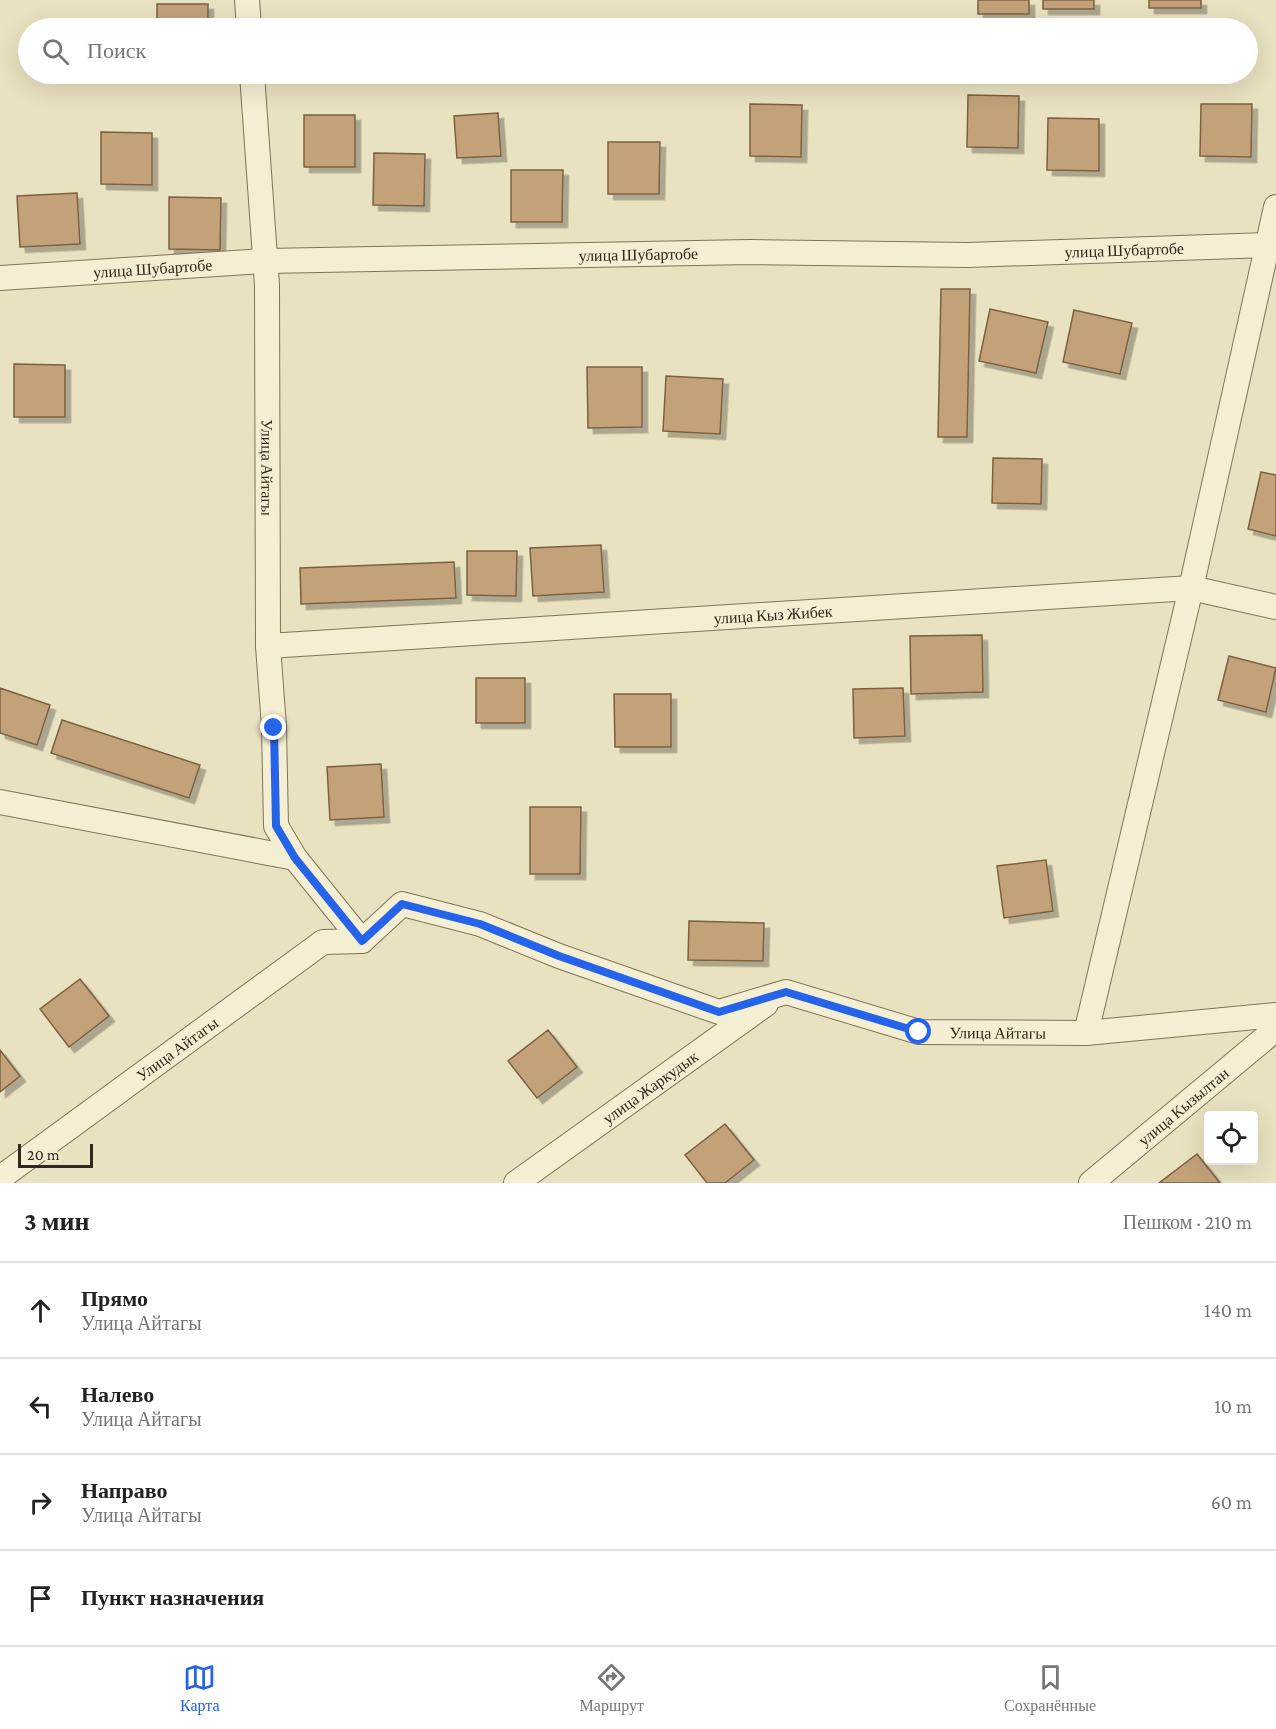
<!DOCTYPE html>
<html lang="ru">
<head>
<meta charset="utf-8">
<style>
	body { margin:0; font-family:"Crimson Pro",serif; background:#f2f2f2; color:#222 }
	.controls { position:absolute; right:18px; bottom:18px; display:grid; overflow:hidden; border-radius:6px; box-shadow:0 6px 24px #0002 }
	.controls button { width:54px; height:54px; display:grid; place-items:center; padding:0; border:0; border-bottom:2px solid #e0e0e0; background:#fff; color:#222; font:30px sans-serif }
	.scale { position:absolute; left:18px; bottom:15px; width:75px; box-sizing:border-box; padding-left:6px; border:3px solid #31291d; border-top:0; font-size:16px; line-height:21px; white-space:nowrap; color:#31291d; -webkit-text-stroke:4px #f1ebcf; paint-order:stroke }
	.stop { position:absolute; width:18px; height:18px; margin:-14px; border:4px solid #2563eb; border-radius:50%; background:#fff }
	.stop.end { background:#2563eb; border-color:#fff; box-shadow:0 2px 6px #0008 }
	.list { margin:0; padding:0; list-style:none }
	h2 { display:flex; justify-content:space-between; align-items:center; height:78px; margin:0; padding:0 24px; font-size:26px }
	h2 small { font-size:20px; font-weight:400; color:#767676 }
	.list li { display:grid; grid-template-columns:39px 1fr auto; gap:18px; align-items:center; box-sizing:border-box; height:96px; padding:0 24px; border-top:2px solid #e0e0e0 }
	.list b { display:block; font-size:22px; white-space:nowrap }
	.list p { margin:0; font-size:20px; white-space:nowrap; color:#767676 }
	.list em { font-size:20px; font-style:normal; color:#767676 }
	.icon { flex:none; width:33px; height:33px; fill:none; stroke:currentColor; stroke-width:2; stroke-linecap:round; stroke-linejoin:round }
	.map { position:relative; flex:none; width:1276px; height:1183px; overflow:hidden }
	.search { position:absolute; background:#fff; box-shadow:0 6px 24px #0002; left:18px; right:18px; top:18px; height:66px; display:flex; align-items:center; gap:15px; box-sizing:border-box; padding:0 21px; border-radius:33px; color:#767676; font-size:22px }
	.sheet { height:462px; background:#fff }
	nav { display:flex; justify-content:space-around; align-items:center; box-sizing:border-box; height:84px; border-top:2px solid #e0e0e0; background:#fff; font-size:16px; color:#767676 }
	nav a { display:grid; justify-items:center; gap:3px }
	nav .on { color:#2563eb }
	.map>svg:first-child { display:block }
</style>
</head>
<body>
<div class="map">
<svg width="1276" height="1183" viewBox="0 0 1276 1183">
	<defs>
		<filter id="shadow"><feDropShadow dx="5.5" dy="5.5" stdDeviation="0" flood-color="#0004"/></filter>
	</defs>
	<rect width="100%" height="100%" fill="#e9e2c0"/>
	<path fill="#c3a27a" stroke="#7c6142" stroke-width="1.5" filter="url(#shadow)" d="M978 0H1029V14H978Z
		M1043 0H1094V9H1043Z
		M1149 0H1201V8H1149Z
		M157 4H208V28H157Z
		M968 95 1019 96 1018 148 967 147Z
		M750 104 802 105 801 157 750 156Z
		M1201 104H1252L1251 157 1200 156Z
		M498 113 501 156 457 158 454 116Z
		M304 115H355V167H304Z
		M1048 118 1099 119V171L1047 170Z
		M101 132 152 133V185L101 184Z
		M608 142H660L659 194H608Z
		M374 153 425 154 424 206 373 205Z
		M511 170H563L562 222H511Z
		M77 193 80 244 20 247 17 196Z
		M169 197 221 198 220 250 169 249Z
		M941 289H970L967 437H938Z
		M990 309 1048 322 1036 373 979 361Z
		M1074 310 1132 323 1120 374 1063 362Z
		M14 364 65 365V417H14Z
		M587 367H642V427L588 428Z
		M666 376 723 379 720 434 663 431Z
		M993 458 1042 459 1041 504 992 503Z
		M1261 472 1276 475V536L1248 529Z
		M601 545 604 592 533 596 530 548Z
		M467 551H517L516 596 467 595Z
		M454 562 456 598 301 604 300 568Z
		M982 635 983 692 911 694 910 636Z
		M1229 656 1276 668 1266 712 1218 700Z
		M476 678H525V723H476Z
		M0 688 50 705 37 745 0 733Z
		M903 688 905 736 854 738 853 689Z
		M614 694H671V747H615Z
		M62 720 200 765 189 798 51 753Z
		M381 764 384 817 330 820 327 767Z
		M530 807H581L580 874H530Z
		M1046 860 1053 911 1004 918 997 866Z
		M689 921 764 923 763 961 688 960Z
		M80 979 109 1016 69 1047 40 1009Z
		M548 1030 577 1067 537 1098 508 1061Z
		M0 1050 20 1076 0 1092Z
		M725 1124 754 1160 725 1183H707L685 1155Z
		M1197 1154 1220 1183H1159Z"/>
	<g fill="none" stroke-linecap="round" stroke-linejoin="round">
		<g stroke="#80735a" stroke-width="26">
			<g id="minor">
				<path d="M247 0 249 28"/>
				<path id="s1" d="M252 74 267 285 268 646 274 727 276 826 295 858 362 941 402 904 480 924 559 956 719 1012 786 992 919 1032 1086 1033 1276 1015"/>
				<path id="s2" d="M0 278 265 261 750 252 968 255 1268 245 1276 246"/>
				<path id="s3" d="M268 646 1191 588 1276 607"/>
				<path d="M0 802 295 858"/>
				<path d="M1086 1033 1191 588 1276 207"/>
				<path id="s4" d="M0 1178 323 942 362 941"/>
				<path id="s5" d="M516 1183 766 1004"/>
				<path id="s6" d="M1091 1183 1276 1029"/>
			</g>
		</g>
		<use href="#minor" stroke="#f4efd2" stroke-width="24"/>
	</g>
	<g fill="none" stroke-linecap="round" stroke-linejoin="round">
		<path stroke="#2563eb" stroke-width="8" d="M274 728 276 826 295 858 362 941 402 904 480 924 559 956 719 1012 786 992 919 1032"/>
	</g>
	<g text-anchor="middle" stroke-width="6" stroke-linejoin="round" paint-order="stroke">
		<g font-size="16" fill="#31291d" stroke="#f1ebcf">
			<text dy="6" stroke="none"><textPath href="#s2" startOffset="1125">улица Шубартобе</textPath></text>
			<text dy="6" stroke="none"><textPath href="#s2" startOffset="639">улица Шубартобе</textPath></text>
			<text dy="6" stroke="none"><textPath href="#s2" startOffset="153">улица Шубартобе</textPath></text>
			<text dy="6" stroke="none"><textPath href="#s1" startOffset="394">Улица Айтагы</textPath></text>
			<text dy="6" stroke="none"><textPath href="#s3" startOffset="506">улица Кыз Жибек</textPath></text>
			<text dy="6" stroke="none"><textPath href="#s1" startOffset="1574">Улица Айтагы</textPath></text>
			<text dy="6" stroke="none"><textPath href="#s4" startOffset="219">Улица Айтагы</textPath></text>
			<text dy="6" stroke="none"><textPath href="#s5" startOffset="165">улица Жаркудык</textPath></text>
			<text dy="6" stroke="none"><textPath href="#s6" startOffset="120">улица Кызылтан</textPath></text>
		</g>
	</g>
</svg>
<div class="controls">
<button><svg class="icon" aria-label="locate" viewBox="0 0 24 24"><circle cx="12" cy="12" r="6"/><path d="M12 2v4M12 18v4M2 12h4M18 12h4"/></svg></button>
</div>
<div class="scale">20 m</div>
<div class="stop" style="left:919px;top:1032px"></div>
<div class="stop end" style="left:274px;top:728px"></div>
<div class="search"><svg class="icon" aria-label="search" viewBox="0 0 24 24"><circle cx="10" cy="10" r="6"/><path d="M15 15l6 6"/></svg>Поиск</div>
</div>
<section class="sheet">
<h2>3 мин<small>Пешком · 210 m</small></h2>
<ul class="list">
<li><svg class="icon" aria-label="ahead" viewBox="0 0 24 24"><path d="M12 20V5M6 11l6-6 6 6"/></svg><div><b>Прямо</b><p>Улица Айтагы</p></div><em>140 m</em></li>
<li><svg class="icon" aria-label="left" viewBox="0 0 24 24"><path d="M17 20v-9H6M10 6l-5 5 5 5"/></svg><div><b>Налево</b><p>Улица Айтагы</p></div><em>10 m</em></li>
<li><svg class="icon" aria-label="right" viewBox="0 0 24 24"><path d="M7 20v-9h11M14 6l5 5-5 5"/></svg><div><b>Направо</b><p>Улица Айтагы</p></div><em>60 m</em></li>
<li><svg class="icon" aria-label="arrive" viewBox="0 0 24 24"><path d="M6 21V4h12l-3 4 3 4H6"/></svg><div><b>Пункт назначения</b></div></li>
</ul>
</section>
<nav>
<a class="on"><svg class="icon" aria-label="map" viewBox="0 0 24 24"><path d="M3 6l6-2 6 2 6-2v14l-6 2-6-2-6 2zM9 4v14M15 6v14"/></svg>Карта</a>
<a><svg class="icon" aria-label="directions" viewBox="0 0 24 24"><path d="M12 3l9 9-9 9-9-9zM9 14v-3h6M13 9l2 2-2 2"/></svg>Маршрут</a>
<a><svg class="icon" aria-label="saved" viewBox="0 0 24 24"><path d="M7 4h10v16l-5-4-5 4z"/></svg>Сохранённые</a>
</nav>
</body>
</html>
